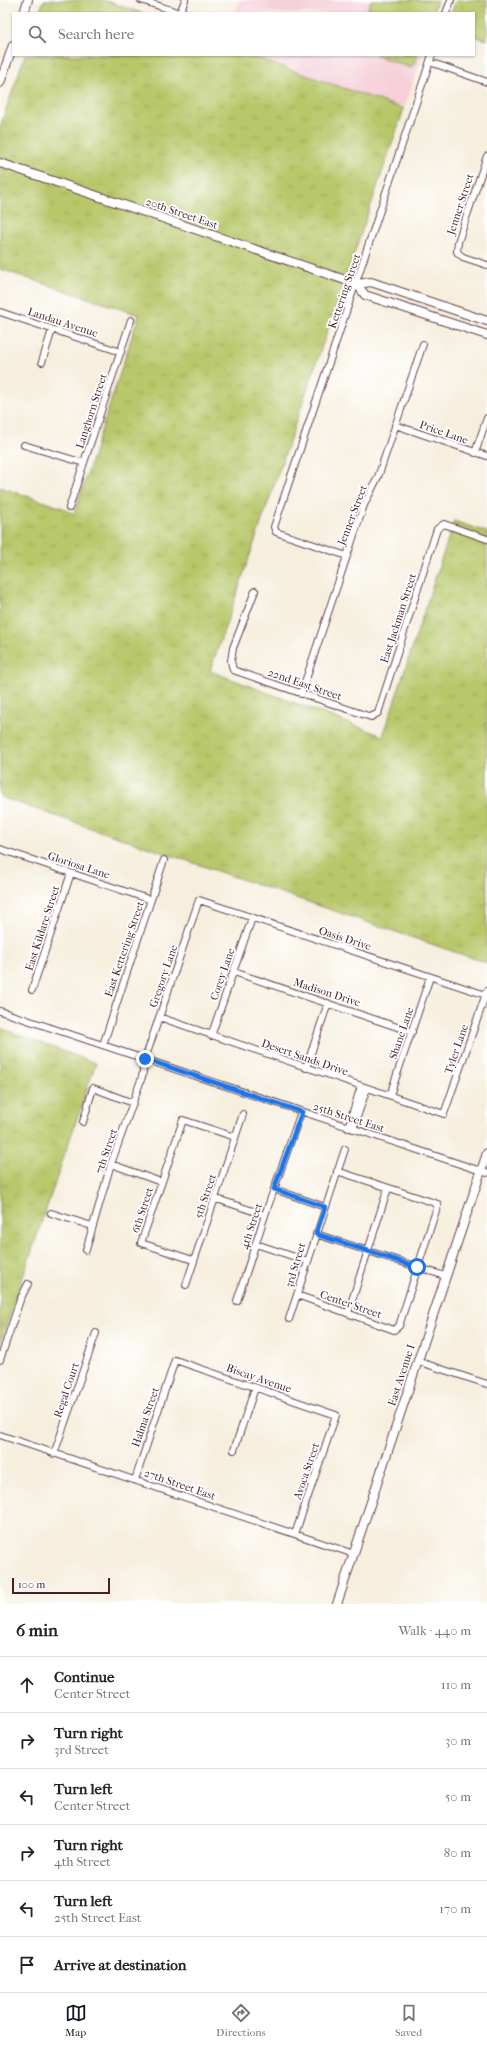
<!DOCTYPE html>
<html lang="en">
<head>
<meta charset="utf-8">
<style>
	body { margin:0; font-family:"IM FELL French Canon",serif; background:#f2f2f2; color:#222 }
	.scale { position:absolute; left:12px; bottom:10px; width:98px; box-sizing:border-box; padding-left:4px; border:2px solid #4a1f2b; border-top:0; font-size:11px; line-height:14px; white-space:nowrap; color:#4a1f2b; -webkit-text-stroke:3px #fff; paint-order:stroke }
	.stop { position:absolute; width:12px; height:12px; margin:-9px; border:3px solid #1a73e8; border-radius:50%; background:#fff }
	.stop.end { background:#1a73e8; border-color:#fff; box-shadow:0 1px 4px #0008 }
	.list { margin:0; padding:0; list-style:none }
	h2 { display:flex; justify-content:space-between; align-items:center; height:52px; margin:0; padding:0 16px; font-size:17px }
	h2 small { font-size:13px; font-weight:400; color:#767676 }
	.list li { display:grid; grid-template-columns:26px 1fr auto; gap:12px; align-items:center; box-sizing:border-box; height:56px; padding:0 16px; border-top:1px solid #e0e0e0 }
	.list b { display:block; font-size:15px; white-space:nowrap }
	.list p { margin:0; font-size:13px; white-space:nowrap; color:#767676 }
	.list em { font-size:13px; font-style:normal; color:#767676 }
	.icon { flex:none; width:22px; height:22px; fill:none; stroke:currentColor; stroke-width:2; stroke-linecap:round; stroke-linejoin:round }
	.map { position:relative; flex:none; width:487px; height:1604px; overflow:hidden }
	.search { position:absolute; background:#fff; box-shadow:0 1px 3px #0004; left:12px; right:12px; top:12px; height:44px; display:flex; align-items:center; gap:10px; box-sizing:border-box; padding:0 14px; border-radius:0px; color:#767676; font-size:15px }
	.sheet { height:388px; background:#fff }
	nav { display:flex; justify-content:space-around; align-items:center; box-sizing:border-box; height:56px; border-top:1px solid #e0e0e0; background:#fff; font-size:11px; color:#767676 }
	nav a { display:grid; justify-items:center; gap:2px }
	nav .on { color:#111827 }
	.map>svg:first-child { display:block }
</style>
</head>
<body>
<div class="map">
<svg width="487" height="1604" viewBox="0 0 487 1604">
	<defs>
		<pattern id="grass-tufts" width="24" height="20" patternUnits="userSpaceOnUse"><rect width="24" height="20" fill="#b7c769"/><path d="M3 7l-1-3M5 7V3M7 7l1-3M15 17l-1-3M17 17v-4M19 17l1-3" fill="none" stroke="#9faa5b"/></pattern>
	</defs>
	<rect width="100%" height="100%" fill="#fff"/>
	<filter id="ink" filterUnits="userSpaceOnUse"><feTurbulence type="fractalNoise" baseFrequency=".025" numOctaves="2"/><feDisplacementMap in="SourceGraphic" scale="8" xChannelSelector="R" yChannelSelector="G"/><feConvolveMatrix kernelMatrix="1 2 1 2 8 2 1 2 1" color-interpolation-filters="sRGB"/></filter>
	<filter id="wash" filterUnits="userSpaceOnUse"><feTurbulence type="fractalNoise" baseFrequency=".012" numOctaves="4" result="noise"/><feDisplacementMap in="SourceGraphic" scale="16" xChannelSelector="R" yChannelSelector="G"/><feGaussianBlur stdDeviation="0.9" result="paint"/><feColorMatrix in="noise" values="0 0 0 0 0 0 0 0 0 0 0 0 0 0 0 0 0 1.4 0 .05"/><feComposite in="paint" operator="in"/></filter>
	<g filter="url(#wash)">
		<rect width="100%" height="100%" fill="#f6efde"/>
		<path fill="#f5cfd9" d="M239 0H438L434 13H235Z
			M248 55H423L404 109Z"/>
		<path fill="url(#grass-tufts)" stroke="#80734a" d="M44 0H104L142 13H39Z
			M456 0H487V40L474 36V13H451Z
			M25 55H248L404 109 210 671 383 736 454 521 487 532V963L0 797V487L63 508 74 514 139 315 0 269V127Z
			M0 1028 96 1063 0 1344Z"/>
		<path fill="#b7c769" stroke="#80734a" d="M371 0H437L433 13H367Z
			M374 55H419L411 68Z"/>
	</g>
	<g filter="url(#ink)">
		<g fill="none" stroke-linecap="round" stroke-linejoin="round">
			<g stroke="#643e46" stroke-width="8">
				<path id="minor" d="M141 0 180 13
					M180 13 185 0
					M446 13 451 0
					M430 62 487 82
					M487 156 458 242 457 252 463 257 487 265
					M0 312 121 352
					M42 362 52 330
					M395 425 487 456
					M24 445 84 463
					M475 453 487 418
					M69 508 131 320
					M347 556 276 532 274 527 432 55
					M255 591 233 648 231 661 233 670 371 717 378 713 437 529 444 524 487 539
					M301 694 364 505 378 477 423 344
					M0 849 151 900
					M234 972 412 1032
					M32 990 71 873
					M0 1011 487 1173
					M159 1017 444 1114 487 991
					M211 1036 252 918
					M103 1045 164 860
					M306 1068 328 1003
					M390 1095 430 977
					M83 1122 93 1088 133 1103
					M348 1128 361 1086
					M353 1129 367 1088
					M111 1164 161 1182
					M274 1189 325 1207
					M214 1198 265 1215
					M51 1213 92 1226
					M316 1234 445 1276
					M256 1244 307 1261
					M86 1250 111 1164 142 1077 145 1059 199 900 486 995
					M193 1260 141 1243 183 1120 235 1137
					M186 1285 243 1114
					M297 1295 394 1330 399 1326 438 1204 337 1171
					M237 1301 265 1215 301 1112
					M348 1313 388 1188
					M289 1319 345 1149
					M0 1360 20 1300 28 1284
					M417 1361 487 1384
					M0 1435 354 1554
					M234 1450 255 1388
					M54 1454 96 1333
					M135 1480 175 1360 336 1415 295 1534"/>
			</g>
			<g stroke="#643e46" stroke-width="10">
				<path id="major" d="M24 13 28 0
					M0 83 13 45
					M0 163 357 284 371 282 487 321
					M357 284 365 295 487 335
					M337 1604 487 1153"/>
			</g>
			<use href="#minor" stroke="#fff" stroke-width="6"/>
			<use href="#major" stroke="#fff" stroke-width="8"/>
		</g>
	</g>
	<g fill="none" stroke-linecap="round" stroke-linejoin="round" filter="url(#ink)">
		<path stroke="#1a73e8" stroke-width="5" d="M145 1059 302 1112 274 1189 325 1207 316 1234 417 1267"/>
	</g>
	<g text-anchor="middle" stroke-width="3.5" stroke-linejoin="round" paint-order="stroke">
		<g font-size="11" fill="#4a1f2b" stroke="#fff">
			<text transform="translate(460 204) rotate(-72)" y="4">Jenner Street</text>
			<text transform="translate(182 213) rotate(19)" y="4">20th Street East</text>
			<text transform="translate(344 291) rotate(-71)" y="4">Kettering Street</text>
			<text transform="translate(63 322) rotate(18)" y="4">Landau Avenue</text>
			<text transform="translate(91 411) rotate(-72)" y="4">Langhorn Street</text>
			<text transform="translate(444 432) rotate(19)" y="4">Price Lane</text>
			<text transform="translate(352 515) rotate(-69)" y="4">Jenner Street</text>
			<text transform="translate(398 618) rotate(-72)" y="4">East Jackman Street</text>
			<text transform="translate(305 684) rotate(19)" y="4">22nd East Street</text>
			<text transform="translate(79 865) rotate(18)" y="4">Gloriosa Lane</text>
			<text transform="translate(42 928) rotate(-72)" y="4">East Kildare Street</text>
			<text transform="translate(345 938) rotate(18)" y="4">Oasis Drive</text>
			<text transform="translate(124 949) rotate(-71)" y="4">East Kettering Street</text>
			<text transform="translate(222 974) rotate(-71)" y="4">Corey Lane</text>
			<text transform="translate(163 976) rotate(-71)" y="4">Gregory Lane</text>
			<text transform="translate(327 992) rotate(18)" y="4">Madison Drive</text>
			<text transform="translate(401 1033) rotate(-71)" y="4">Shane Lane</text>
			<text transform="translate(456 1049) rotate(-71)" y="4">Tyler Lane</text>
			<text transform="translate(305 1057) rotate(19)" y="4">Desert Sands Drive</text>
			<text transform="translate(349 1117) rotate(18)" y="4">25th Street East</text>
			<text transform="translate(106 1151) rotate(-71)" y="4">7th Street</text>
			<text transform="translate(205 1196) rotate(-71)" y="4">5th Street</text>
			<text transform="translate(142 1210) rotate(-72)" y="4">6th Street</text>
			<text transform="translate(251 1226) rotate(-72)" y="4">4th Street</text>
			<text transform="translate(295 1265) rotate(-73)" y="4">3rd Street</text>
			<text transform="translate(351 1304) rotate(19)" y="4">Center Street</text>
			<text transform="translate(401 1375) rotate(-72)" y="4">East Avenue I</text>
			<text transform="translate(259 1378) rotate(19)" y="4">Biscay Avenue</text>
			<text transform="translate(66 1390) rotate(-71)" y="4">Regal Court</text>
			<text transform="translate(145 1417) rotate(-71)" y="4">Halma Street</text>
			<text transform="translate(306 1471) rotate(-71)" y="4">Avoca Street</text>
			<text transform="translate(180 1484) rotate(19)" y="4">27th Street East</text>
		</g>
	</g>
</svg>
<div class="scale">100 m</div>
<div class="stop" style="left:417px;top:1267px"></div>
<div class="stop end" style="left:145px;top:1059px"></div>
<div class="search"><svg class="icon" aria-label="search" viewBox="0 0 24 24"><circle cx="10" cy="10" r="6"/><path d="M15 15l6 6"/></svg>Search here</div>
</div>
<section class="sheet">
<h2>6 min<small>Walk · 440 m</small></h2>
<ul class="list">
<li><svg class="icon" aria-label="ahead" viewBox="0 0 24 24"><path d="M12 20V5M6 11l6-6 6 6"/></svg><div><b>Continue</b><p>Center Street</p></div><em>110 m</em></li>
<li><svg class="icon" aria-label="right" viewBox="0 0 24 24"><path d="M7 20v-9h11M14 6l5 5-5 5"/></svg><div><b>Turn right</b><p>3rd Street</p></div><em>30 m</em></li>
<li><svg class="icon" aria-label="left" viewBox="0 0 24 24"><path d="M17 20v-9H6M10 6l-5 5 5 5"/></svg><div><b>Turn left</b><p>Center Street</p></div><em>50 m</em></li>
<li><svg class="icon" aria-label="right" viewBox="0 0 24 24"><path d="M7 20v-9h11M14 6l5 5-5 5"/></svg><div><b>Turn right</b><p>4th Street</p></div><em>80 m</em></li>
<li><svg class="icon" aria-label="left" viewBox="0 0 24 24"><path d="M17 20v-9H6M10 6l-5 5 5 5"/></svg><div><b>Turn left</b><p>25th Street East</p></div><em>170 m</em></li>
<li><svg class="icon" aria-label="arrive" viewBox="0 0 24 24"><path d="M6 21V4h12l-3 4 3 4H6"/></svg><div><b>Arrive at destination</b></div></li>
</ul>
</section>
<nav>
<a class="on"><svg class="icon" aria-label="map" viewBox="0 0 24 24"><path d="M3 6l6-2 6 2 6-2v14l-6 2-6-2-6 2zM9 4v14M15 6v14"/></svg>Map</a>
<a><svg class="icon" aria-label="directions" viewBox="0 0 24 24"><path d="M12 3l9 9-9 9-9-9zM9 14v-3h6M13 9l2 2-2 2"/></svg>Directions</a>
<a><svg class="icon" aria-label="saved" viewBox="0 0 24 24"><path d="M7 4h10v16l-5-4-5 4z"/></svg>Saved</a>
</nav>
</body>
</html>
